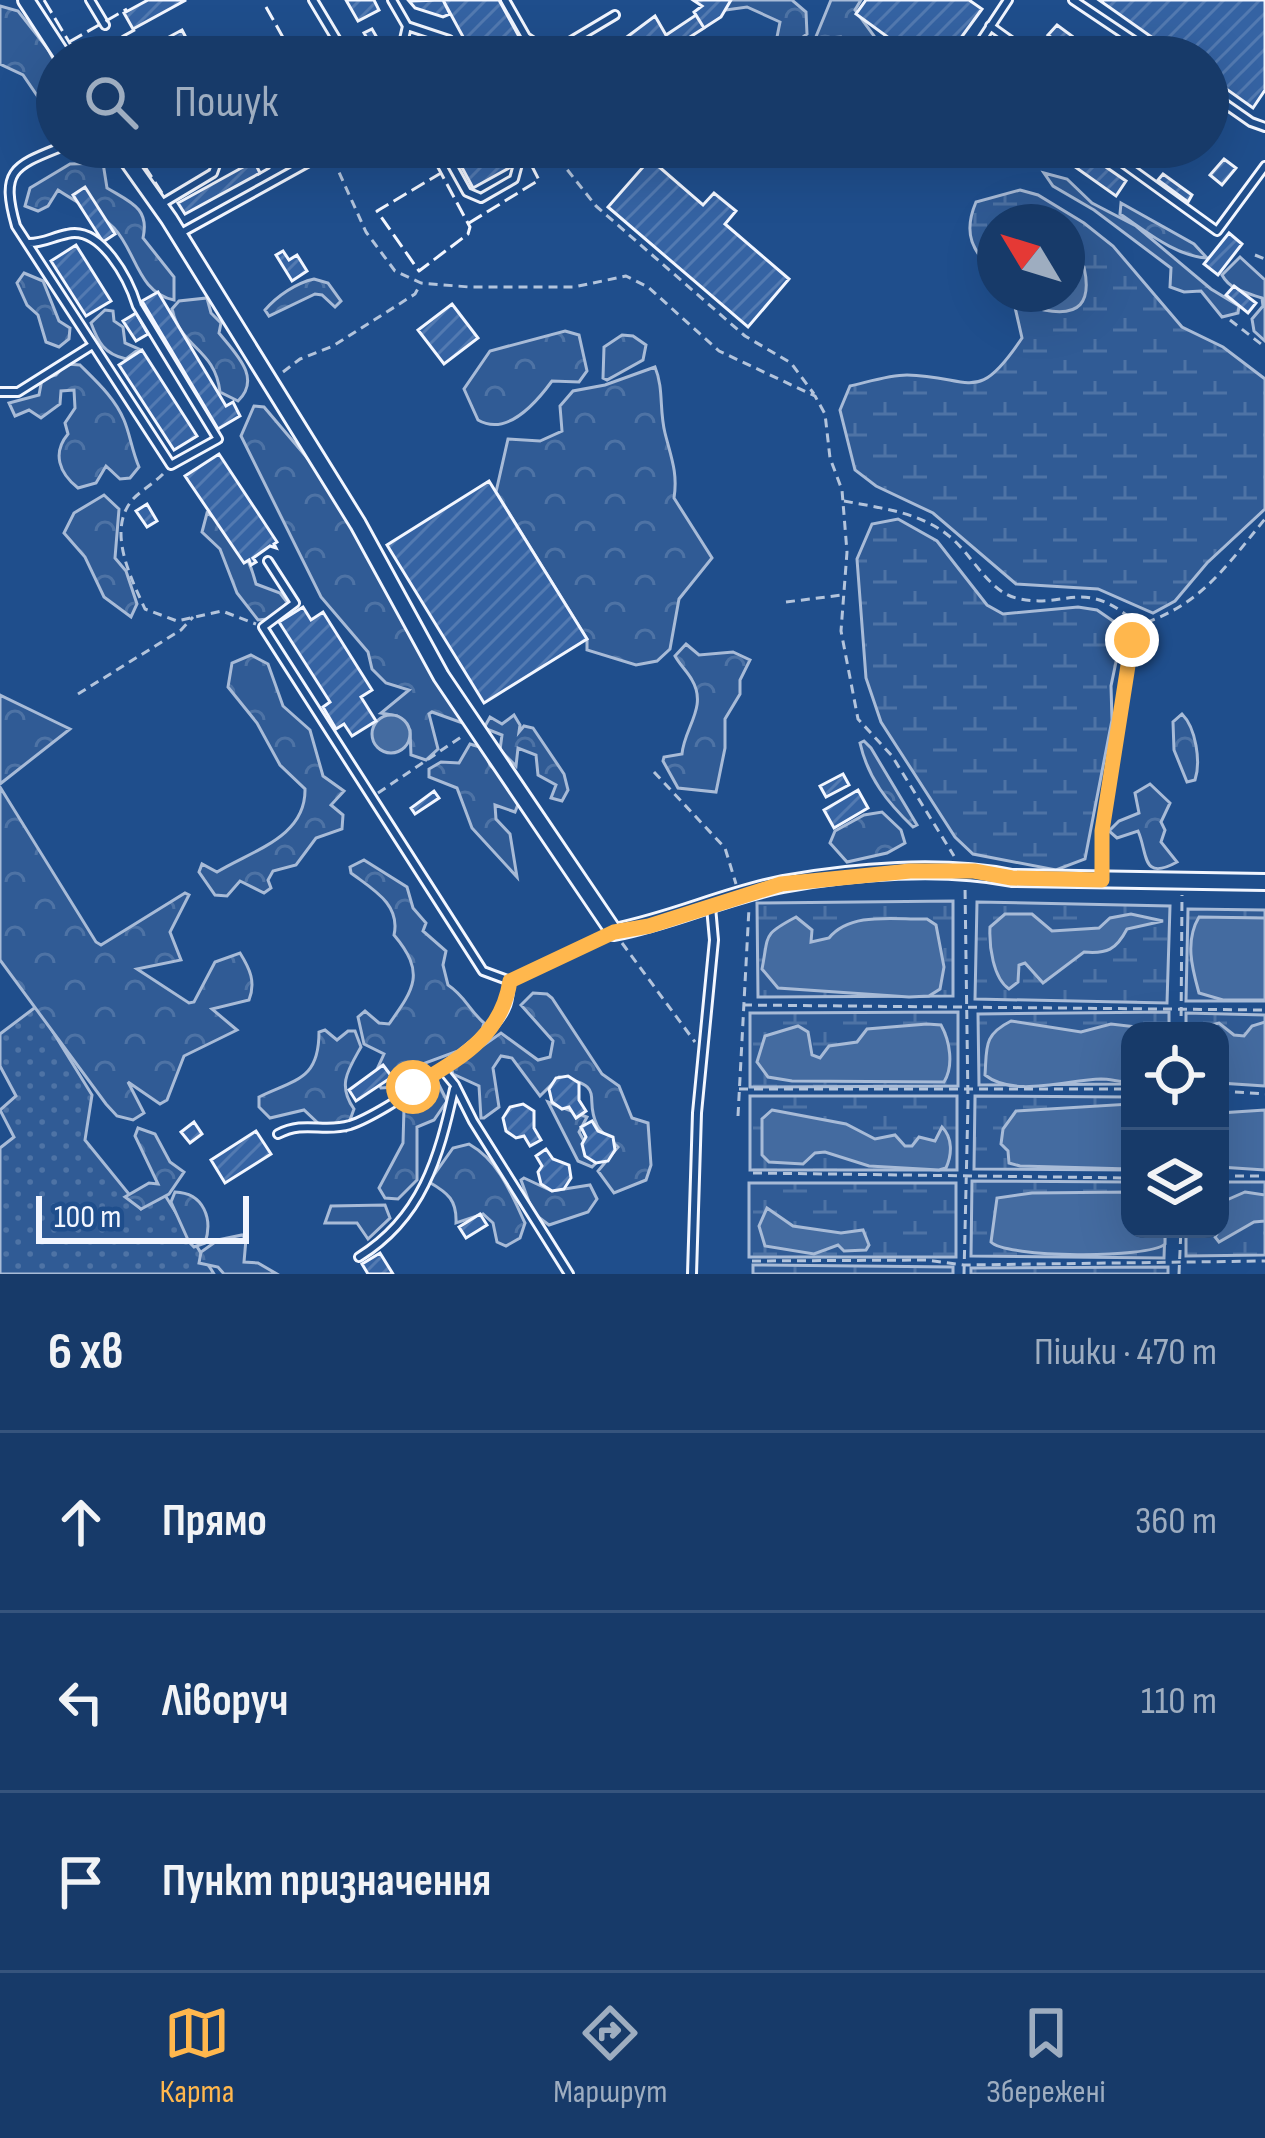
<!DOCTYPE html>
<html lang="uk">
<head>
<meta charset="utf-8">
<style>
	body { margin:0; font-family:"Sofia Sans Condensed",sans-serif; background:#244571; color:#f1f3f6 }
	.controls { position:absolute; right:36px; bottom:36px; display:grid; overflow:hidden; border-radius:24px; box-shadow:0 12px 48px #0002 }
	.controls button { width:108px; height:108px; display:grid; place-items:center; padding:0; border:0; border-bottom:3px solid #36547d; background:#173a69; color:#f1f3f6; font:60px sans-serif }
	.compass { position:absolute; left:977px; top:204px; width:108px; height:108px; border-radius:50%; background:#173a69; box-shadow:0 12px 48px #0002; rotate:308deg }
	.scale { position:absolute; left:36px; bottom:30px; width:213px; box-sizing:border-box; padding-left:12px; border:6px solid #f2f6ff; border-top:0; font-size:33px; line-height:42px; white-space:nowrap; color:#f2f6ff; -webkit-text-stroke:9px #1f4e8c; paint-order:stroke }
	.stop { position:absolute; width:36px; height:36px; margin:-27px; border:9px solid #ffb74d; border-radius:50%; background:#fff }
	.stop.end { background:#ffb74d; border-color:#fff; box-shadow:0 3px 12px #0008 }
	.list { margin:0; padding:0; list-style:none }
	h2 { display:flex; justify-content:space-between; align-items:center; height:156px; margin:0; padding:0 48px; font-size:51px }
	h2 small { font-size:39px; font-weight:400; color:#9eadc0 }
	.list li { display:grid; grid-template-columns:78px 1fr auto; gap:36px; align-items:center; box-sizing:border-box; height:180px; padding:0 48px; border-top:3px solid #36547d }
	.list b { display:block; font-size:45px; white-space:nowrap }
	.list em { font-size:39px; font-style:normal; color:#9eadc0 }
	.icon { flex:none; width:66px; height:66px; fill:none; stroke:currentColor; stroke-width:2; stroke-linecap:round; stroke-linejoin:round }
	.map { position:relative; flex:none; width:1265px; height:1274px; overflow:hidden }
	.search { position:absolute; background:#173a69; box-shadow:0 12px 48px #0002; left:36px; right:36px; top:36px; height:132px; display:flex; align-items:center; gap:30px; box-sizing:border-box; padding:0 42px; border-radius:66px; color:#9eadc0; font-size:45px }
	.sheet { height:696px; background:#173a69 }
	nav { display:flex; justify-content:space-around; align-items:center; box-sizing:border-box; height:168px; border-top:3px solid #36547d; background:#173a69; font-size:33px; color:#9eadc0 }
	nav a { display:grid; justify-items:center; gap:6px }
	nav .on { color:#ffb74d }
	.map>svg:first-child { display:block }
</style>
</head>
<body>
<div class="map">
<svg width="1265" height="1274" viewBox="0 0 1265 1274">
	<defs>
		<pattern id="green-dots" width="8" height="8" patternUnits="userSpaceOnUse" patternTransform="scale(3)"><rect width="8" height="8" fill="#305b95"/><path d="M2 2h.1M6 6h.1" fill="none" stroke="#4e73a5" stroke-width="1.8" stroke-linecap="round"/></pattern>
		<pattern id="forest-crowns" width="20" height="18" patternUnits="userSpaceOnUse" patternTransform="scale(3)"><rect width="20" height="18" fill="#305b95"/><path d="M2 6a3 3 0 1 1 6 0M12 15a3 3 0 1 1 6 0" fill="none" stroke="#4e73a5"/></pattern>
		<pattern id="wetland-marsh" width="20" height="14" patternUnits="userSpaceOnUse" patternTransform="scale(3)"><rect width="20" height="14" fill="#305b95"/><path d="M1 5h8M5 5V1M11 12h8M15 12V8" fill="none" stroke="#4e73a5"/></pattern>
		<pattern id="building-hatch" width="6" height="6" patternUnits="userSpaceOnUse" patternTransform="scale(3)"><rect width="6" height="6" fill="#3563a3"/><path d="M-1 1l2-2M0 6l6-6M5 7l2-2" fill="none" stroke="#537ab1"/></pattern>
	</defs>
	<rect width="100%" height="100%" fill="#1f4e8c"/>
	<path fill="url(#green-dots)" stroke="#a8bbd7" stroke-width="3" d="M37 1006 92 1095 85 1140 141 1209 163 1192 214 1274H0V1148L14 1137 0 1110 16 1096 0 1066V1034Z"/>
	<path fill="url(#forest-crowns)" stroke="#a8bbd7" stroke-width="3" d="M728 0H792L806 12 807 34 795 43 784 44 777 37 780 22 747 7 726 10Z
		M831 0H861L855 10 882 47 897 57H867L841 37 815 39Z
		M0 6 18 11 48 49 57 66V108L47 110 23 75 0 64Z
		M103 163 107 188C130 202 150 208 143 238L174 277V300C138 293 136 251 114 228 97 211 77 203 58 190L48 206 38 211 25 206 30 188 70 164Z
		M1044 173 1067 179 1092 203 1136 226 1211 289 1239 306 1238 313 1222 317 1201 291 1184 292 1170 287 1171 268 1094 210 1053 186Z
		M1121 203 1194 244 1207 258C1175 256 1146 231 1120 214Z
		M1240 257 1265 280V341L1254 331 1252 319 1263 306 1262 298C1247 293 1230 290 1222 275Z
		M24 273 43 281 59 321 70 328 69 339 59 347 46 342 38 315 27 305 17 283Z
		M314 279 328 283 341 301 335 307 322 295 315 294 269 316 265 310C277 296 296 283 314 279Z
		M207 298 211 313 221 323 219 333C236 354 262 378 238 401L220 392C215 348 181 349 172 309L179 301Z
		M105 310 113 311 114 321 123 327 125 343 139 349 126 359C104 354 98 342 91 323Z
		M565 331 579 335 587 371 579 382 552 381C536 403 507 437 478 420L464 389 490 351Z
		M622 335 633 336 646 345 643 360 607 380 603 378 604 347Z
		M66 364 80 365C96 381 115 398 124 420 130 434 132 451 139 467L130 478 120 479 106 466 96 483 78 488C59 473 52 453 68 434L65 423 75 408 74 390 61 391 60 404 41 418 29 410 15 416 9 403 39 395 42 379 56 375Z
		M655 367C664 389 659 409 665 433 671 457 678 473 674 498L712 558 679 599 670 649 657 661 636 665 587 650V639L496 492 508 439 540 441 562 431 560 406 573 391 605 385Z
		M254 406 264 407 343 500 468 725 432 712 429 714 438 749 426 760 411 755 410 730 397 716 381 713 409 690 386 683 372 669 368 652 321 597 241 436Z
		M104 495 119 509 115 558 126 571 137 604 131 617 104 597 85 557 64 533 74 513Z
		M207 513C234 529 248 553 256 584L280 593 287 602 277 618 258 620 237 593 220 549 202 532Z
		M686 644 699 655 733 652 750 660 740 680V694L725 719V748L716 792 678 788 663 761 664 757 682 754C684 728 708 707 692 680 687 671 680 665 675 656Z
		M251 655 268 664 283 706 310 730 323 776 344 791 331 805 343 815 342 829 316 838 296 865 273 871 268 880 271 888 264 893 240 881 227 896 215 895 199 872 202 864 217 872C253 850 306 837 305 789L280 765 257 723 228 687 232 663Z
		M0 695 70 729 0 784Z
		M1182 714C1196 728 1201 762 1195 780L1187 782 1174 750 1173 722Z
		M514 715 520 725 519 732 524 726 533 728 564 774 568 790 562 801 551 798 556 785 538 775 536 755 518 748 516 766 500 750 502 735 484 728 490 717 502 724Z
		M864 741 871 748 917 825 913 827C887 802 868 778 860 743Z
		M470 744 483 748 490 765 522 794 515 812 495 805 496 819 510 834 517 877 472 828 457 788 429 777V769L441 762 459 763Z
		M1150 784 1170 803 1161 822 1165 830 1161 842 1177 862C1141 882 1148 853 1138 831L1117 838 1109 831 1119 821 1139 813 1135 793Z
		M0 787 96 942 101 945 185 893 189 895 170 932 181 960 137 969 189 1003 194 1002 215 962 240 953C250 969 256 982 249 1000L212 1009 237 1030 184 1056 167 1100 160 1104 128 1082 144 1113 133 1120 117 1116 106 1104 0 960Z
		M882 812 901 830 905 843 887 853 847 862 830 843 835 831 864 815Z
		M364 860 407 887 413 908 426 923 423 931 446 951 443 965 448 985C465 996 469 1010 484 1023L481 1033 458 1051 417 1066 396 1087 381 1088 374 1076 384 1054 364 1044 358 1017 365 1011 379 1023 389 1024C414 989 426 973 394 935 401 904 372 889 351 873L350 867Z
		M533 993 547 994 552 998 602 1074 619 1086 632 1118 648 1123 651 1165 646 1180 614 1193 598 1171 618 1147C612 1141 600 1132 597 1125 583 1097 608 1086 559 1077L540 1096 512 1058 501 1056 493 1068 499 1107 484 1118H481L479 1086 453 1074 451 1068 501 1033 538 1060 550 1057 553 1041 521 1005Z
		M325 1030 337 1040 348 1031H355L361 1047C348 1070 337 1085 354 1109L346 1131 320 1125 304 1110 270 1118 259 1107V1097C297 1079 319 1079 319 1032Z
		M435 1077 447 1101 434 1120 417 1127V1180L398 1199 385 1198 379 1188 403 1143 404 1108 432 1099 426 1082Z
		M548 1102 587 1117 579 1132 596 1163 592 1167 578 1161Z
		M138 1128 155 1134 170 1162 184 1172 169 1194 141 1209 125 1197 149 1183 158 1184 135 1136Z
		M469 1144C499 1161 511 1193 525 1223L520 1238 506 1246 497 1242 493 1223 483 1214 456 1223C457 1200 448 1193 429 1182L453 1148Z
		M524 1178 552 1191 590 1185 597 1199 588 1212 549 1225 533 1213 521 1180Z
		M175 1192C204 1193 213 1219 205 1243L194 1247 189 1242 171 1202Z
		M385 1205 390 1218 368 1239 357 1223H325L331 1206Z
		M242 1235 246 1239 244 1262 258 1263 277 1274H224L218 1267 199 1263 201 1252 218 1240Z"/>
	<path fill="url(#wetland-marsh)" stroke="#a8bbd7" stroke-width="3" d="M1020 190 1038 195 1084 223 1113 246 1182 327 1223 347 1265 379V509L1207 563 1175 601 1153 613 1098 589 1016 584 933 513 876 486 855 470 840 410 850 386C868 382 889 375 907 375 972 376 976 407 1022 338L1012 294H1067V222H995V275C973 250 962 235 976 202Z
		M898 519 937 541 987 605 1003 614 1078 607 1097 610 1113 621 1121 638 1111 686 1112 720 1085 859 1056 870 973 854 955 837 881 722 866 678 857 559 872 524Z
		M953 901V996L758 997 757 903Z
		M977 902 1170 906 1167 1003 975 999Z
		M1188 909 1265 910V1001H1186Z
		M958 1012V1086L750 1087V1013Z
		M1169 1012V1031H1130V1084L979 1085 978 1014Z
		M1186 1013 1265 1015V1084L1220 1083V1031H1186Z
		M750 1096H957V1170H750Z
		M975 1096 1130 1097V1170L974 1169Z
		M972 1181 1130 1182V1229H1165L1164 1258 971 1256Z
		M1220 1182H1265V1255L1186 1256V1229H1220Z
		M749 1183H956V1257H749Z
		M753 1265 953 1267V1274H753Z
		M1168 1267V1274H971V1268Z"/>
	<path fill="#446ba0" stroke="#a8bbd7" stroke-width="3" d="M1067 252 1084 267C1092 303 1079 317 1044 310L1051 294H1067Z
		M372 734a19 19 0 1 1 38 0a19 19 0 1 1-38 0Z
		M1005 914H1032L1052 931 1099 928 1110 918 1131 914 1163 921 1127 929C1116 950 1107 954 1084 952L1043 983 1025 963 1019 965 1018 982 1009 989C993 978 989 946 990 927Z
		M796 917 812 930 811 942 829 938C851 911 896 920 927 919L936 925 944 967 940 989 929 996 909 997 778 988 762 969C769 934 762 935 796 917Z
		M1199 917 1265 918V1000H1223L1199 993C1193 971 1184 942 1199 917Z
		M1011 1021 1081 1032 1111 1024 1145 1028 1155 1025 1168 1031H1130V1082C1120 1082 1110 1079 1101 1079 1066 1080 1014 1098 985 1075 987 1047 983 1035 1011 1021Z
		M1265 1022V1086L1220 1083V1031L1193 1029 1219 1023 1234 1035 1244 1036 1252 1026Z
		M927 1024 941 1025C950 1041 954 1066 944 1082L792 1081 768 1077 757 1062 765 1036 798 1026 808 1032 812 1055 820 1058 829 1046 857 1042 867 1029Z
		M1130 1104V1169L1020 1166 1009 1163 1008 1151 1001 1144 1003 1129 1016 1111Z
		M772 1110 846 1124 875 1139 895 1135 905 1146H912L919 1137 935 1141 942 1127C953 1138 952 1155 946 1168L939 1170 869 1166 825 1152 815 1153 803 1164 769 1162 762 1155V1119Z
		M1265 1110V1170L1220 1167V1113Z
		M1130 1192V1229H1165V1244C1148 1259 1006 1258 991 1242L997 1198 1032 1193Z
		M1245 1192 1265 1195V1221L1254 1222 1219 1242 1215 1237 1220 1229V1203Z
		M767 1208 793 1226 841 1233 863 1230 869 1245 866 1250 844 1251 838 1245 814 1254 765 1246 759 1226Z"/>
	<path fill="url(#building-hatch)" stroke="#f2f6ff" stroke-width="3" d="M148 0H186L133 29 124 13Z
		M346 0H374L379 10 358 21Z
		M443 0 450 14 443 17 415 8 409 1Z
		M443 0H499L522 42 496 57H474Z
		M693 0H731L721 17 704 28 694 12 702 6Z
		M866 0H969L982 9 947 57H915L856 14Z
		M1099 0H1265V90L1253 108 1208 76V57H1180Z
		M696 15 704 28 665 53 667 57H600L655 16 666 35Z
		M1057 25 1072 36 1064 47 1048 35Z
		M372 29 387 55 383 57H378L364 33Z
		M182 30 195 55 190 57H132Z
		M443 44 451 57H414L421 50Z
		M180 147H214L189 162Z
		M451 147H500L511 167 473 188Z
		M1047 147H1077L1126 181 1116 196Z
		M650 159 703 205 714 193 736 211 725 224 789 279 748 327 608 207Z
		M1224 159 1236 168 1222 185 1210 175Z
		M254 161 260 173 185 214 178 203Z
		M1163 174 1192 195 1188 202 1158 180Z
		M85 187 115 234 103 242 73 195Z
		M1229 233 1242 244 1218 275 1204 264Z
		M76 245 111 301 86 316 51 261Z
		M283 251 289 260 297 255 307 271 292 281 276 255Z
		M1234 286 1256 303 1248 313 1226 295Z
		M158 292 226 406 233 402 240 416 218 429 142 301Z
		M452 304 478 338 444 364 418 330Z
		M136 313 148 334 136 341 123 321Z
		M142 350 197 436 174 450 119 365Z
		M219 454 277 542 274 544 276 548 270 546 253 558 256 562 251 565 249 560 244 563 185 476Z
		M489 481 587 639 484 703 387 545Z
		M147 504 157 521 147 527 136 511Z
		M303 607 311 620 323 612 372 690 361 697 376 721 352 736 344 724 336 729 323 707 330 702 279 622Z
		M843 774 849 785 826 797 820 786Z
		M858 790 868 808 834 828 824 810Z
		M434 791 439 798 415 814 411 808Z
		M383 1065 392 1077 356 1101 349 1090Z
		M568 1076 579 1083V1100L586 1111 576 1118 569 1107 562 1109 552 1102 549 1089 556 1078Z
		M523 1104 534 1111V1128L541 1140 530 1146 524 1136 516 1138 506 1131 503 1118 510 1107Z
		M592 1121 598 1131 613 1137 615 1150 608 1161 596 1163 585 1156 582 1144 586 1137 581 1127Z
		M194 1122 202 1134 190 1143 181 1132Z
		M256 1131 271 1154 225 1183 211 1160Z
		M546 1149 553 1159 569 1165 571 1178 564 1189 552 1191 541 1184 538 1172 542 1166 536 1156Z
		M480 1214 487 1225 466 1238 459 1227Z
		M380 1253 393 1274H368L362 1264Z"/>
	<g fill="none" stroke-linecap="round" stroke-linejoin="round">
		<g stroke="#f2f6ff" stroke-width="12">
			<path id="service" d="M90 0 105 25
				M313 0 347 57
				M392 0 407 26 400 57
				M505 0 526 37 544 49 563 46 615 15
				M1073 0 1158 57
				M407 26 449 40 459 57
				M990 26 1033 57
				M977 57 973 53 1008 0
				M1208 92 1251 122 1265 127
				M442 147 467 192 481 198 514 179 518 164 508 147
				M550 147 551 149
				M1101 147 1217 231 1265 166
				M163 203 213 173 217 162 244 147
				M179 234 336 147
				M29 243C44 243 52 237 67 234 101 225 129 280 137 306L218 439 171 465 16 226C0 170 14 166 61 147
				M0 392H18L91 346
				M268 561 295 603 263 627 483 971 510 981C509 989 509 1001 505 1008 492 1041 384 1114 350 1125 323 1133 305 1120 278 1134
				M510 981 611 934
				M442 1069 455 1085 473 1121 569 1274
				M359 1257C422 1218 439 1158 454 1089
				M692 1274 697 1113 714 940 711 907"/>
		</g>
		<g stroke="#f2f6ff" stroke-width="20">
			<path id="minor" d="M26 0 63 57
				M118 147 169 219 358 524 441 676 614 932C672 921 726 895 783 884 854 871 942 864 1012 878L1265 882"/>
		</g>
		<path stroke="#b3c4dc" stroke-width="3" stroke-dasharray="9 6" stroke-linecap="butt" d="M558 158 596 206 745 336 791 363 814 394
			M333 159 366 232 395 271 421 283 469 287H574L626 276 648 287 719 351 815 396 825 414 830 458 842 490 847 552 841 631 858 719 892 756 954 856
			M1255 255 1265 259
			M1230 320 1265 347
			M283 372 300 359 333 346 415 294 420 285
			M163 474C154 483 142 490 133 499 106 530 131 578 145 609L177 621 222 611 256 624
			M844 501C880 508 920 512 949 536 971 553 988 591 1016 598 1063 610 1082 578 1130 618L1132 641 1103 831 1102 863
			M786 602 842 595
			M1132 627C1199 608 1223 570 1265 519
			M78 694 181 630 193 617
			M654 772 725 848 736 884
			M378 793 464 735
			M622 943 695 1042
			M743 1005 1265 1010
			M1181 1031 1182 895
			M739 1089H1130
			M1220 1091 1265 1094
			M738 1116 749 908
			M753 1173 1130 1178
			M1220 1176H1265
			M752 1261 926 1260 964 1265 1265 1261
			M964 1274 968 1103 965 886
			M1179 1274 1181 1229"/>
		<use href="#service" stroke="#1f4e8c" stroke-width="6"/>
		<use href="#minor" stroke="#1f4e8c" stroke-width="14"/>
		<path stroke="#f2f6ff" stroke-width="3" stroke-dasharray="15 6" stroke-linecap="butt" d="M44 0 78 57
			M266 7 294 57
			M69 42 127 9
			M85 57 138 28
			M132 147 162 193
			M427 147 470 227 468 234 419 271 377 211 441 173
			M257 175 306 147
			M469 223 539 180 522 147"/>
	</g>
	<g fill="none" stroke-linecap="round" stroke-linejoin="round">
		<path stroke="#ffb74d" stroke-width="15" d="M413 1087C458 1059 501 1038 510 981L614 932 649 926 781 884 910 871H974L1012 878 1102 880V831L1132 640"/>
	</g>
</svg>
<div class="controls">
<button><svg class="icon" aria-label="locate" viewBox="0 0 24 24"><circle cx="12" cy="12" r="6"/><path d="M12 2v4M12 18v4M2 12h4M18 12h4"/></svg></button>
<button><svg class="icon" aria-label="layers" viewBox="0 0 24 24"><path d="M12 4l9 5-9 5-9-5zM3 14l9 5 9-5"/></svg></button>
</div>
<svg class="compass" viewBox="-18 -18 36 36"><path d="M0-13l5 13h-10z" fill="#e53935"/><path d="M0 13l5-13h-10z" fill="#9eadc0"/></svg>
<div class="scale">100 m</div>
<div class="stop" style="left:413px;top:1087px"></div>
<div class="stop end" style="left:1132px;top:640px"></div>
<div class="search"><svg class="icon" aria-label="search" viewBox="0 0 24 24"><circle cx="10" cy="10" r="6"/><path d="M15 15l6 6"/></svg>Пошук</div>
</div>
<section class="sheet">
<h2>6 хв<small>Пішки · 470 m</small></h2>
<ul class="list">
<li><svg class="icon" aria-label="ahead" viewBox="0 0 24 24"><path d="M12 20V5M6 11l6-6 6 6"/></svg><div><b>Прямо</b></div><em>360 m</em></li>
<li><svg class="icon" aria-label="left" viewBox="0 0 24 24"><path d="M17 20v-9H6M10 6l-5 5 5 5"/></svg><div><b>Ліворуч</b></div><em>110 m</em></li>
<li><svg class="icon" aria-label="arrive" viewBox="0 0 24 24"><path d="M6 21V4h12l-3 4 3 4H6"/></svg><div><b>Пункт призначення</b></div></li>
</ul>
</section>
<nav>
<a class="on"><svg class="icon" aria-label="map" viewBox="0 0 24 24"><path d="M3 6l6-2 6 2 6-2v14l-6 2-6-2-6 2zM9 4v14M15 6v14"/></svg>Карта</a>
<a><svg class="icon" aria-label="directions" viewBox="0 0 24 24"><path d="M12 3l9 9-9 9-9-9zM9 14v-3h6M13 9l2 2-2 2"/></svg>Маршрут</a>
<a><svg class="icon" aria-label="saved" viewBox="0 0 24 24"><path d="M7 4h10v16l-5-4-5 4z"/></svg>Збережені</a>
</nav>
</body>
</html>
